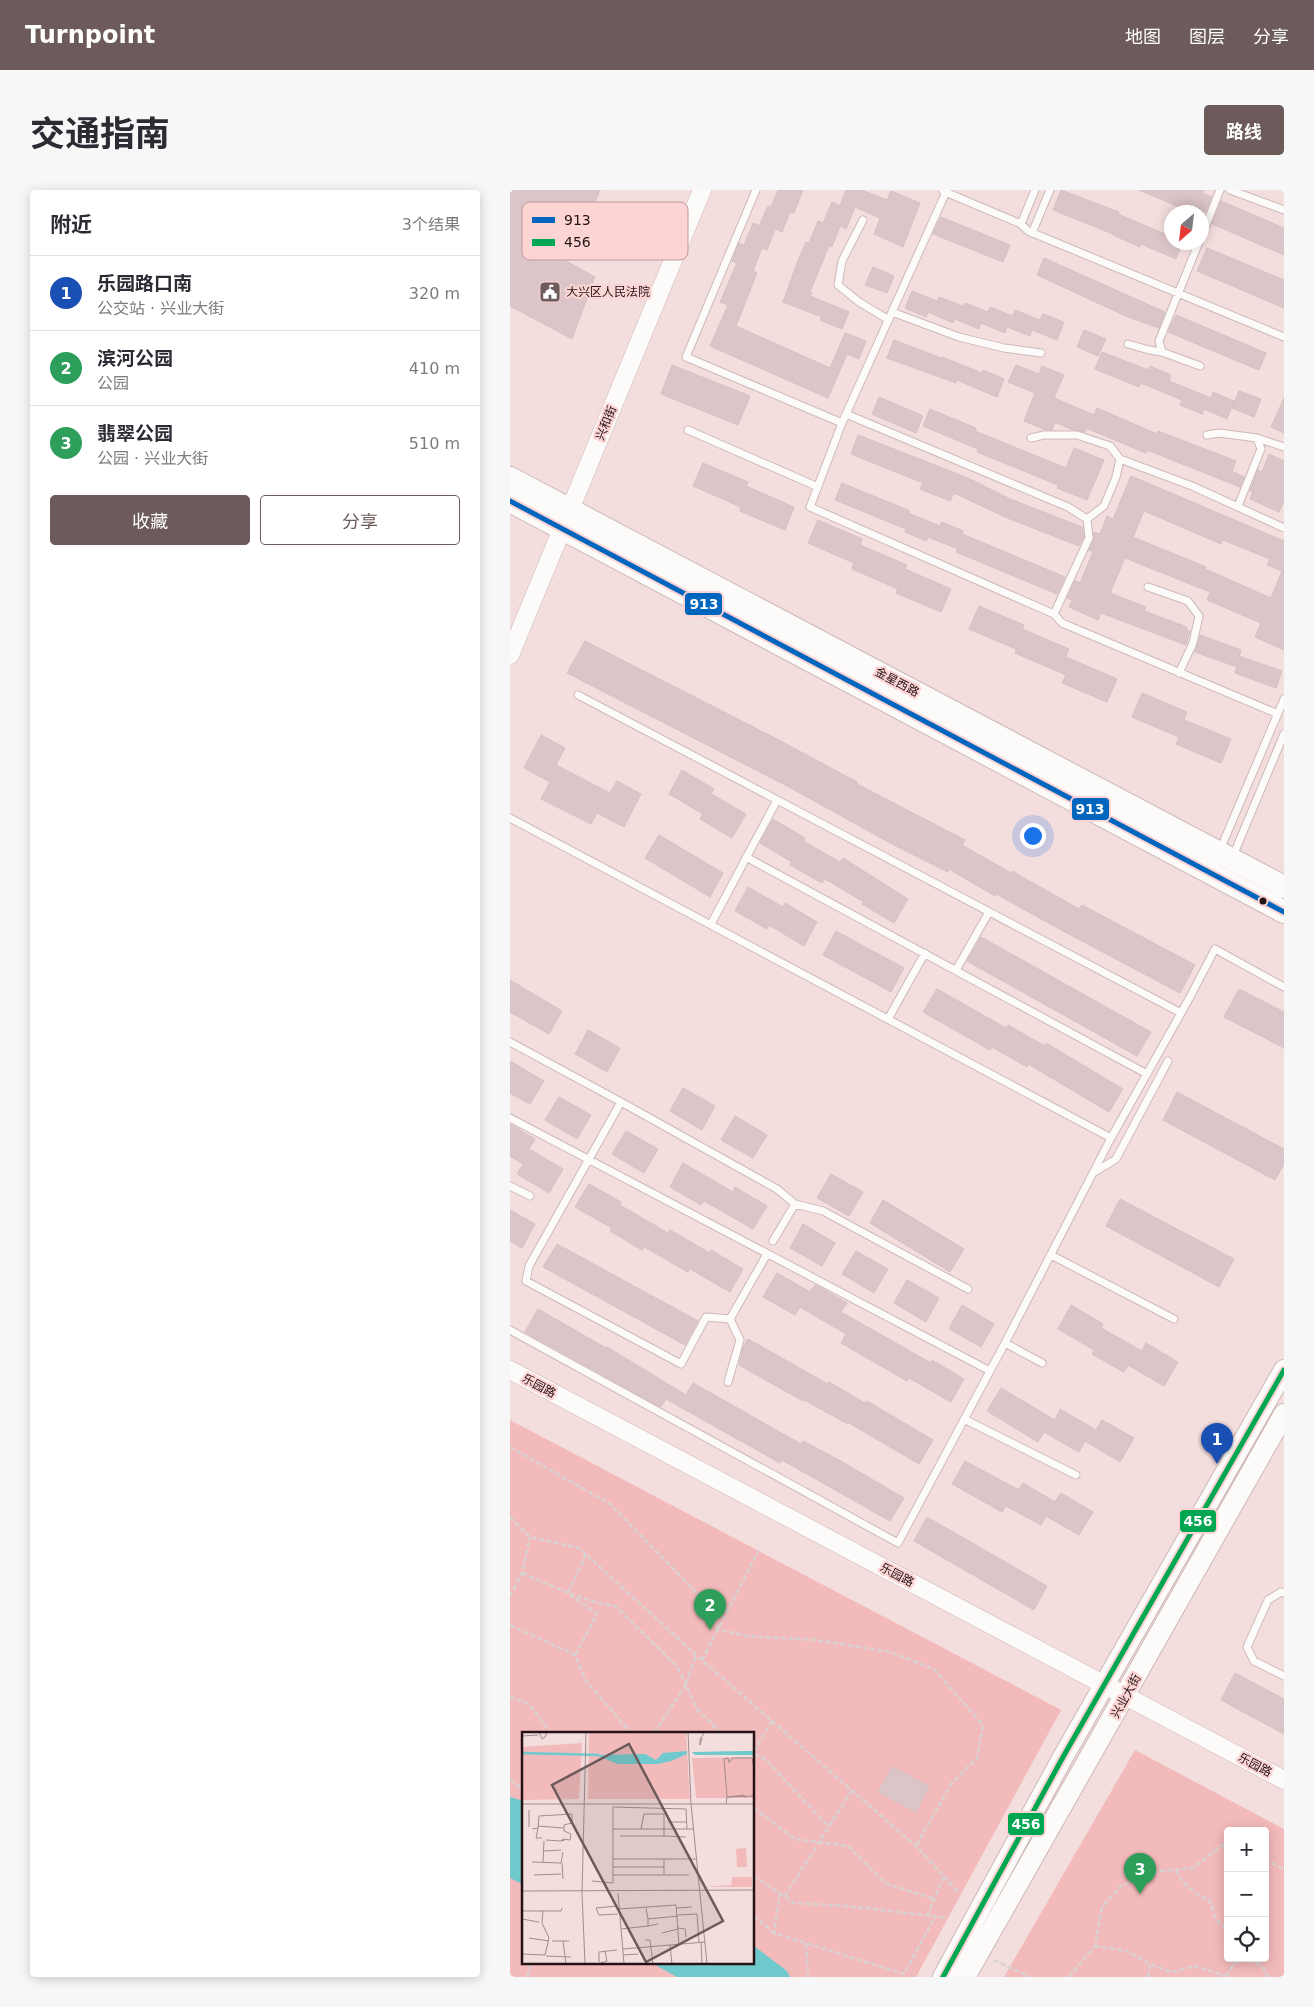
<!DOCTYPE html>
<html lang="zh">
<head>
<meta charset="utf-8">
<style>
	body { margin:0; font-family:"DejaVu Sans","Noto Sans SC",sans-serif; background:#f7f7f7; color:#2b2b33 }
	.controls { position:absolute; right:15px; bottom:15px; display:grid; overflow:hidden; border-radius:5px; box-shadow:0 2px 12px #0003 }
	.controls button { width:45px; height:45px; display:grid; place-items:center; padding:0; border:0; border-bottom:1px solid #e1e1e2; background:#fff; color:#2b2b33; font:25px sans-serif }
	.compass { position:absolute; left:654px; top:15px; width:45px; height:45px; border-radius:50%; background:#fff; box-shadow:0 2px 12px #0003; rotate:208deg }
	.you { position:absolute; left:522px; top:645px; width:18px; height:18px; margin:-12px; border:4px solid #fff; border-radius:50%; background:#1a73e8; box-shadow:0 0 0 8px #1a73e833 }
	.badge { display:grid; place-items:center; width:32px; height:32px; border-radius:50%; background:#6d5a5a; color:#fff; font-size:16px; font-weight:700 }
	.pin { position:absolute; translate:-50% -41px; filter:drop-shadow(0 1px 2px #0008) }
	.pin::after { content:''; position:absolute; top:26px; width:18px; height:15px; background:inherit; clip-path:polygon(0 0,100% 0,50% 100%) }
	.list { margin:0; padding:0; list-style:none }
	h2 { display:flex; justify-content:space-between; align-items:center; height:65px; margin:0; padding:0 20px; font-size:21px }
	h2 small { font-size:16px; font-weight:400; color:#7c7c81 }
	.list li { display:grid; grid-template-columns:32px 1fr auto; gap:15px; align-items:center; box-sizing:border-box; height:75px; padding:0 20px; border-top:1px solid #e1e1e2 }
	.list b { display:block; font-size:19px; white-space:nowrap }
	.list p { margin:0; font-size:16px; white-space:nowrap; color:#7c7c81 }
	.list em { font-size:16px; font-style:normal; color:#7c7c81 }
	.actions { display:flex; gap:10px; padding:15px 20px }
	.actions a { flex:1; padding:11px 0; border:1px solid #6d5a5a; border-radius:5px; text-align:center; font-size:18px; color:#6d5a5a }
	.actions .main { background:#6d5a5a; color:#fff }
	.icon { flex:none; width:28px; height:28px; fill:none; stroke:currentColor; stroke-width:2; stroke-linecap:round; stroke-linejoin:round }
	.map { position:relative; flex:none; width:774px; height:1787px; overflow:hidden; border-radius:5px }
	header { display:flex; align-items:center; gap:30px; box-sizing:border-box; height:70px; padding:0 25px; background:#6d5a5a; color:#fff }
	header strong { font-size:24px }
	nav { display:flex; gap:28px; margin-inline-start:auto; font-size:18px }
	.intro { display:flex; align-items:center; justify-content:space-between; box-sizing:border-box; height:120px; padding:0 30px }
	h1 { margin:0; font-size:35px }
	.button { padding:12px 22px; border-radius:5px; background:#6d5a5a; color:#fff; font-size:18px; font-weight:700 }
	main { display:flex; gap:30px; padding:0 30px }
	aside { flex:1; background:#fff; border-radius:5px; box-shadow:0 2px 12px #0003 }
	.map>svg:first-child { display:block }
</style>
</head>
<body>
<header>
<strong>Turnpoint</strong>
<nav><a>地图</a><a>图层</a><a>分享</a></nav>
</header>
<div class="intro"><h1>交通指南</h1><a class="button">路线</a></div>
<main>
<aside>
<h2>附近<small>3个结果</small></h2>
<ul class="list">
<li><span class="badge" style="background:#1a4fb4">1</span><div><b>乐园路口南</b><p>公交站 · 兴业大街</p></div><em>320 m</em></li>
<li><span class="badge" style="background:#2e9e5b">2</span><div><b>滨河公园</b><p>公园</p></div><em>410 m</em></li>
<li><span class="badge" style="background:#2e9e5b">3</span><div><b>翡翠公园</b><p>公园 · 兴业大街</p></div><em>510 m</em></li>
</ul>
<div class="actions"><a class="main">收藏</a><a>分享</a></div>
</aside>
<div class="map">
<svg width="774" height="1787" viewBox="0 0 774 1787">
	<rect width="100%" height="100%" fill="#f4dddd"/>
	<path fill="#f3babb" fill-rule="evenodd" d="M0 1230 551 1520 406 1787H0ZM14 1543H244V1773H14Z
		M625 1560 774 1639V1787H494ZM718 1641H755V1768H718Z"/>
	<path fill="#70cacd" d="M0 1607 14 1611V1695L0 1688Z
		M244 1756 277 1781 280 1787H167L142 1773H244Z"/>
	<path fill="#dcc5c8" stroke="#d4c1c4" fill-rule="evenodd" d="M0 0H90L77 33 48 21 33 58 85 87 62 149 0 116Z
		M268 0H293L284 23 280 22 272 42 265 39 257 60 252 58 243 81 247 83 226 136 320 178 335 143 356 151 349 169 337 164 318 208 200 156 218 115 210 112 227 73 222 71 229 53 234 55 243 33 249 36 258 16 261 17Z
		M336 0H352L377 10 381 1 410 13 393 57 364 44 370 28 345 17 336 39 330 36 322 57 319 56 300 102 302 103 300 106 339 122 332 139 310 130 312 127 273 112 287 73 296 52 299 53 308 31 313 33 322 12 330 16Z
		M551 0 609 22 608 24 662 47V52H673L666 69 631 54 630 57 603 45V44L543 20Z
		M629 0H694L692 3 702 7 695 22H681Z
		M711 11 774 38V65L702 34Z
		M431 27 500 55 493 72 423 44Z
		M697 58 774 90V118L687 81Z
		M534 68 655 122 649 138 618 127 527 85Z
		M363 77 384 86 377 103 355 95Z
		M402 101 427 111 429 107 453 116 455 113 478 122 480 117 503 126 505 120 530 130 533 124 554 132 547 150 522 140 520 146 497 137 495 143 471 133 469 139 445 129 443 133 418 122 416 127 395 118Z
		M666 125 756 163 749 180 658 142Z
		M574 140 596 149 588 166 567 157Z
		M384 150 431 168 432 167 472 183 473 180 494 189 487 207 447 190 446 193 377 168Z
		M592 162 638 180 640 176 661 185 659 191 701 208 703 202 724 211 717 229 694 219 692 224 670 215 672 210 631 193 629 197 585 179Z
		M162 175 240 206 228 235 151 204Z
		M506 175 529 184 532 176 554 185 544 208 584 225 587 218 647 244 648 241 726 271 722 281 734 287 730 297 637 260 636 263 576 238 575 242 563 240 545 232 542 240H536L514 231 525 203 498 192Z
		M729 201 751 209 744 227 722 218Z
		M369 207 413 226 406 243 362 224Z
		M774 208V243L761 237Z
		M420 219 466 238 465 241 556 278 564 258 594 270 577 310 547 298 548 295 467 262 468 259 413 236Z
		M348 245 458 288 500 309 572 337 574 347 569 356 495 327 444 303 440 311 410 299 413 293 341 264Z
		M759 264 774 271V311L769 322 740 309 743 302 740 301 748 280 752 282Z
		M193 273 238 292 236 296 284 317 275 340 230 321 231 317 183 296Z
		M621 286 774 351V460L745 447 751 433 697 410 700 402 615 368 600 403 636 417 634 421 677 437 676 440 680 441 676 455 591 423 588 430 559 417 562 410 557 408 565 391 570 393 583 362 579 360 584 350V342L590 344 597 326 603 329ZM634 321 711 354 713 350 760 369 757 375 772 381 761 408 695 379 696 377 623 347Z
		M332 293 400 321 398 323 430 336 432 332 453 341 452 344 555 387 547 404 446 362 448 359 418 347 416 351 395 342 396 339 325 310Z
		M308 330 352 349 350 355 397 375 395 379 441 399 431 422 386 403 388 399 342 379 344 373 298 353Z
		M469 416 514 435 512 439 559 459 556 467 607 489 597 512 552 493 556 485 505 463 506 459 459 439Z
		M690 445 731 460 729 466 772 481 766 498 725 483 727 477 685 462Z
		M75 451 265 548 347 592V594L455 650 452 655 501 683 502 681 569 719 572 715 685 775 670 803 555 742 486 704 485 706 439 679 438 682 384 655 279 597 57 483Z
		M632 503 677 522 674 530 721 549 711 573 666 554 669 547 622 527Z
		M31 545 55 558 46 575 100 603 107 591 131 604 114 637 87 623 81 634 31 609 40 592 14 578Z
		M172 580 204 599 201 604 236 624 222 648 190 629 193 624 159 604Z
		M263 629 295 648 293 651 330 672 333 668 398 709 384 733 352 714 354 712 315 689 312 693 280 675 282 672 250 653Z
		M149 645 213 683 200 707 135 668Z
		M238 697 273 717 275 713 307 732 294 756 259 735 257 739 225 721Z
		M326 741 394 778 381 802 313 765Z
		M471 747 641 842 627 866 457 771Z
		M0 790 52 821 39 844 0 822Z
		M427 799 496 838 498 835 535 856 536 853 613 899 599 922 518 874 517 877 482 857 480 860 413 822Z
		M729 799 774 822V858L714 827Z
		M78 840 110 858 97 882 65 864Z
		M0 871 34 891 20 914 0 903Z
		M173 898 205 916 192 940 160 921Z
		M667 902 774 959V974L765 990 653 930Z
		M49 907 81 925 67 949 35 930Z
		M225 926 257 945 243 968 211 950Z
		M0 934 25 949 19 959 53 979 39 1003 7 984 13 974 0 966Z
		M116 941 148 959 134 983 102 964Z
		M173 973 223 1002 225 997 257 1016 243 1039 194 1011 191 1015 160 997Z
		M321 984 353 1002 339 1026 307 1008Z
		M79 994 111 1012 110 1015 158 1043 160 1040 200 1063 201 1060 233 1079 220 1102 180 1079 178 1082 134 1057 132 1060 100 1041 102 1038 65 1017Z
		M610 1009 724 1069 709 1097 596 1036Z
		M373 1010 454 1059 440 1082 360 1033Z
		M0 1020 25 1034 12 1058 0 1051Z
		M293 1034 325 1053 312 1076 280 1058Z
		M47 1054 188 1131 175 1155 33 1077Z
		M346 1061 378 1079 364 1103 332 1084Z
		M267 1083 300 1102 305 1095 318 1102 337 1113 331 1122 421 1173 422 1170 454 1189 441 1212 399 1188 397 1191 331 1153 336 1144 290 1117 285 1125 253 1107Z
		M397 1090 429 1108 416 1132 384 1113Z
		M452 1115 484 1134 471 1157 439 1139Z
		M561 1115 593 1134 591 1138 632 1161 636 1153 668 1172 654 1196 618 1175 614 1182 582 1164 584 1160 548 1139Z
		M28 1119 96 1158 97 1157 176 1205 183 1193 291 1254 293 1251 329 1270 394 1308 380 1331 272 1270 270 1273 156 1209 151 1217 15 1142Z
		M238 1149 318 1194 319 1192 355 1213 357 1211 423 1250 409 1274 339 1233 338 1234 294 1210 293 1211 229 1175 233 1157Z
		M491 1198 545 1230 550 1219 586 1240 592 1230 624 1248 610 1272 575 1251 569 1262 534 1242 528 1252 477 1221Z
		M455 1271 509 1300 513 1293 545 1312 551 1303 583 1322 569 1345 536 1326 531 1335 496 1316 492 1322 442 1294Z
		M417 1327 537 1396 524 1420 404 1351Z
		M725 1483 774 1509V1544L711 1510Z
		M382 1577 419 1596 406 1622 368 1602Z"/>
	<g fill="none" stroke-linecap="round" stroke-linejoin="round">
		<g stroke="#cdb9b9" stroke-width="9">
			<path id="service" d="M246 0 176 167 332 233
				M720 0 774 20
				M433 1 511 34 525 0
				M436 2 332 233 300 317 544 424 552 433 768 524
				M353 30 332 71 328 95 349 112 379 130
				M511 34 518 41 774 147
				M522 43 540 0
				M692 45 710 0
				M689 52 649 151 652 162 690 176
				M382 122 449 147 494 158 531 163
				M618 154 639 160 652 162
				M336 224 558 317 577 329 579 348 544 424
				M178 240 308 297
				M697 245 709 243 747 248 751 259 728 316
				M521 248 534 245H567L600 256 610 269 606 287 594 316 577 329
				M747 248 774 257
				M610 269 682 296 774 338
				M638 397 678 411 689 426 683 453 669 483
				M68 505 671 823
				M0 628 601 948 680 807 705 759 774 797
				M710 660 774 509
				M723 666 774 544
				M236 667 637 884
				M201 734 267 610
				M446 780 479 722
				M378 829 415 763
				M0 852 111 912
				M0 928 480 1181
				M583 983 606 969 658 871
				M0 996 20 1006
				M263 1051 285 1014
				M257 1064 220 1129 196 1127 171 1174 16 1091 19 1076 111 912 267 999 285 1014 313 1021 458 1099
				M541 1065 664 1129
				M0 1140 388 1353 495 1153 601 948
				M495 1153 532 1173
				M218 1192 230 1150 220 1129
				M454 1229 566 1285
				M774 1403 771 1402 758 1410 737 1457 744 1471 774 1486"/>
		</g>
		<g stroke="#cdb9b9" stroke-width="19">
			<path id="tertiary" d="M0 465 192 0
				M0 1180 774 1590"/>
		</g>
		<g stroke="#cdb9b9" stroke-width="22">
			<path id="secondary" d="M433 1787 553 1567 774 1180
				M455 1787 774 1224"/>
		</g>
		<g stroke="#cdb9b9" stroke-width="24">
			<path id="primary" d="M0 288 774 697
				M0 311 774 722"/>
		</g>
		<path stroke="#d9d2d2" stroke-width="2.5" stroke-dasharray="5 2.5" stroke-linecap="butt" d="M0 1257 100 1314 189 1405 208 1439 236 1446 306 1450 380 1462 424 1479 473 1535 467 1568 441 1594 406 1656
			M0 1327 20 1347 69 1358 186 1465 406 1656 450 1704
			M76 1364 58 1403 87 1413 105 1416 167 1476 187 1519 211 1543
			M12 1383 58 1403 87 1424 65 1465
			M0 1406 12 1383 20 1347
			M0 1435 65 1465 76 1491 121 1543
			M192 1470 249 1360
			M0 1507 19 1514 41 1543
			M144 1543 176 1495 186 1465
			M244 1561 262 1531
			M244 1564 255 1569 319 1637
			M0 1590 14 1600
			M244 1618 285 1649 338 1656 375 1693 424 1709
			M755 1669 774 1679
			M666 1680C672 1695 686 1704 700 1711L706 1729 718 1741
			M244 1686 284 1713 338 1716 437 1728
			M270 1703 264 1743 394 1784 425 1727
			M275 1706 342 1600
			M244 1726 264 1743
			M417 1726 434 1686
			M296 1754 298 1787
			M585 1756 617 1761 642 1775 662 1782 685 1776 716 1786
			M484 1770 520 1787
			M716 1786 725 1773C739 1767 753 1772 758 1787
			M17 1787 22 1773
			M559 1787 585 1756 592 1717 611 1696 650 1681 683 1678 712 1655 718 1657
			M638 1787 640 1774"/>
		<use href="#service" stroke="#fdfafa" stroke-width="7"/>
		<use href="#tertiary" stroke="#fdfafa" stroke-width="18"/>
		<use href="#secondary" stroke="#fdfafa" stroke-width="20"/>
		<use href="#primary" stroke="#fdfafa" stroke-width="22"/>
		<g stroke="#fdd4d4" stroke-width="9">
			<path id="bus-1" d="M0 311 774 722"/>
		</g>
		<g stroke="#fdd4d4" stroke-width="9">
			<path id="bus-2" d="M433 1787 553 1567 774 1180"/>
		</g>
		<use href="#bus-1" stroke="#0065bd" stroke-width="5"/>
		<use href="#bus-2" stroke="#00a651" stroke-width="5"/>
	</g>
	<defs>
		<g id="civic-square" transform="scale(1.125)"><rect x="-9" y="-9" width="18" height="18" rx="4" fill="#6d5a5a" stroke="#fdd4d4"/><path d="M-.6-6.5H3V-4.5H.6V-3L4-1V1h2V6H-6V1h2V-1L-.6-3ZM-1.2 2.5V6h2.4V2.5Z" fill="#fff"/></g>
	</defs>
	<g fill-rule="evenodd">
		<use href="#civic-square" x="40" y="102"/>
	</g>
	<circle fill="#241314" stroke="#fdd4d4" stroke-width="2" cx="753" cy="711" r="4.5"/>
	<g text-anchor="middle" stroke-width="4.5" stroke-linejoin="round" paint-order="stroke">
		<g font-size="12" fill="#241314" stroke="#fdd4d4" text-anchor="start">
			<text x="56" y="106">大兴区人民法院</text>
		</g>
		<g font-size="12" fill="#241314" stroke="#fdd4d4">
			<text transform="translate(96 233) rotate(-68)" y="4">兴和街</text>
			<text transform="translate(387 492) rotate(28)" y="4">金星西路</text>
			<text transform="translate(29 1196) rotate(28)" y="4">乐园路</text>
			<text transform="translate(387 1385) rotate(28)" y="4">乐园路</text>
			<text transform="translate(616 1506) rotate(-61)" y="4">兴业大街</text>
			<text transform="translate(745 1575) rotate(28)" y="4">乐园路</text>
		</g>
	</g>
	<g transform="translate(12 1542)">
		<rect width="232" height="232" fill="#f4dddd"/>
		<path d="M67 0H164L168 67H66ZM60 11 57 67 0 68V15ZM232 25V66H174L170 26ZM224 116 225 135H215L214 117ZM210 145H230V155H181L209 153Z" fill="#f3babb"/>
		<path d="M165 19V22L149 29 136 32H96L73 23 123 22 134 28 141 21ZM221 19H232V23H173L170 20Z" fill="#70cacd"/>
		<path fill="none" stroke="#70cacd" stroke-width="2.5" d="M0 21 77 23"/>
		<path fill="none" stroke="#a18c8d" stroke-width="1" d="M17 0 20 7 24 4V0M166 0 169 72 185 232M0 4 16 3M180 6 178 13V7L183 0M208 30 210 26H230L233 40M205 64 202 27 206 26 207 31M205 65 222 63 224 66M0 72H233M204 72 205 65 233 64M7 78V95M146 90H165M16 94 41 96M16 96 14 106H20M10 97 16 96 17 84 50 82V91L42 93V99L49 102 48 108 41 107 39 109 43 108M91 97H172M98 104H142V82H122L119 97M142 104 164 105M24 108 39 109M22 119 39 118M91 127V75L164 77 165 97M10 130 39 131 41 120M21 130 22 109M40 131 41 147M91 135H142M12 143 39 142M91 143H167M142 143V127M70 149 91 151V127H175M0 159 233 158M96 161 102 232M95 174 74 176 77 183 96 182M124 176 126 187 156 184M155 176 170 175M97 177 154 173 157 212M0 179H21M156 183 175 182 177 210M0 187 17 190M126 187V194L136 192M156 196 163 197 164 205M99 197 126 194M140 201 156 197M7 206 27 209M123 208H128L131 232M30 209H47M41 209 44 232M179 210 180 232M101 217 148 213M0 222 23 223 27 206 20 191 21 179H39L40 176M101 223 116 222M24 224 49 225M77 230V220L95 218M63 232 60 161 64 0M76 232 85 229 83 219M150 232 148 213 183 210"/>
		<path fill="#6d5a5a" fill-opacity="0.15" stroke="#6d5a5a" stroke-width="2.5" d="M107 12 201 189 124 230 30 53Z"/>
		<rect width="232" height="232" fill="none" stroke="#241314" stroke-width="2.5"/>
	</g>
	<rect x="12" y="12" width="166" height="58" rx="8" fill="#fdd4d4" stroke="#bc9a9a" stroke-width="1"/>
	<rect x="22" y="27" width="23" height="6" fill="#0065bd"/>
	<rect x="22" y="49" width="23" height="7" fill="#00a651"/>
	<g font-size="14" fill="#241314">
		<text x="54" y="35">913</text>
		<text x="54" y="57">456</text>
	</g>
	<g stroke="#fdd4d4" stroke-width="2">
		<rect x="174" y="402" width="39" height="24" rx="5" fill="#0065bd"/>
		<rect x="561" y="607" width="39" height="24" rx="5" fill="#0065bd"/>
		<rect x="669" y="1319" width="38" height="24" rx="5" fill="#00a651"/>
		<rect x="497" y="1622" width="38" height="24" rx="5" fill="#00a651"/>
	</g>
	<g font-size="14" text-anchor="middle" font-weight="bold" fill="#fff">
		<text x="194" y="419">913</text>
		<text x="580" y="624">913</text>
		<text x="688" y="1336">456</text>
		<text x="516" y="1639">456</text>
	</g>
</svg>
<div class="controls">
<button>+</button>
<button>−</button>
<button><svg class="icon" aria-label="locate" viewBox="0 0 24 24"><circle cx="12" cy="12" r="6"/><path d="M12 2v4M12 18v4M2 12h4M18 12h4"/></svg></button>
</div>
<svg class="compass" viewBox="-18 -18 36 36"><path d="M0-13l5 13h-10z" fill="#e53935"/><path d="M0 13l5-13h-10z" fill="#7c7c81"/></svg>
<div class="you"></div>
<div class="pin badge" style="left:707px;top:1274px;background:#1a4fb4">1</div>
<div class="pin badge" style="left:200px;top:1440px;background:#2e9e5b">2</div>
<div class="pin badge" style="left:630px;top:1704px;background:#2e9e5b">3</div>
</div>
</main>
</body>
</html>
